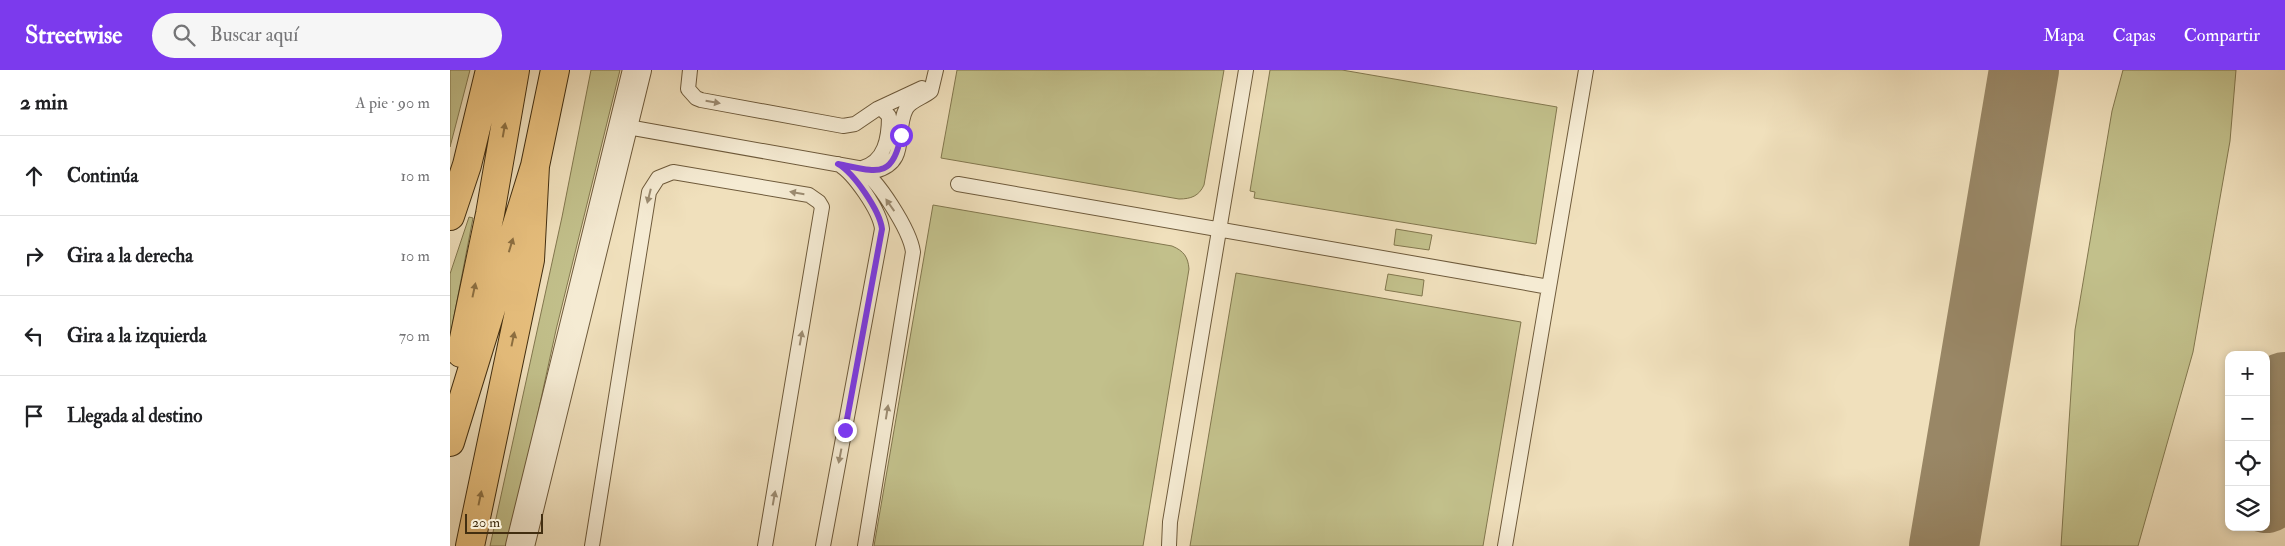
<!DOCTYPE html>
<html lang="es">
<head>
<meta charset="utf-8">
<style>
	body { margin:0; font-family:"IM FELL Double Pica",serif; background:#f6f6f6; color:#202124 }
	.controls { position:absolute; right:15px; bottom:15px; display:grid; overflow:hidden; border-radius:10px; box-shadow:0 2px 8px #0003 }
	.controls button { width:45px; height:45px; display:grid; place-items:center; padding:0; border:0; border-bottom:1px solid #e0e0e0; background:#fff; color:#202124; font:25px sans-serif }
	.scale { position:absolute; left:15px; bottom:12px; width:78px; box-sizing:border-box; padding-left:5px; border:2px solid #422e10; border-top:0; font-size:14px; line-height:18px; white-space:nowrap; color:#422e10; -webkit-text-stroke:4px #f5ebd3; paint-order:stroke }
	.stop { position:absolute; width:15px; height:15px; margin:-11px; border:4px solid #7c3aed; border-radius:50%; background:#fff }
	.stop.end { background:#7c3aed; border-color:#fff; box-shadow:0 1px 5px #0008 }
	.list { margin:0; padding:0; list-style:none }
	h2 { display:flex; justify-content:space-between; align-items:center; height:65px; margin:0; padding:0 20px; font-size:21px }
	h2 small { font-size:16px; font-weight:400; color:#757577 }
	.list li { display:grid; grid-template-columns:32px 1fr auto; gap:15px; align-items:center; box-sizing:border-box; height:80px; padding:0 20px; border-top:1px solid #e0e0e0 }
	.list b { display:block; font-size:19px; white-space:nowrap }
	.list em { font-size:16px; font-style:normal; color:#757577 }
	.icon { flex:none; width:28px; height:28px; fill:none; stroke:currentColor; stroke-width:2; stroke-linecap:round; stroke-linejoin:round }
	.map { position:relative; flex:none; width:1835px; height:476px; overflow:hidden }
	header { display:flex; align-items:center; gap:30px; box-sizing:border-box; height:70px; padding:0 25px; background:#7c3aed; color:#fff }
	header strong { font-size:24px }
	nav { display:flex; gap:28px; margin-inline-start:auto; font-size:18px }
	.search { width:350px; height:45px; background:#f6f6f6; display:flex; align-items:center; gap:12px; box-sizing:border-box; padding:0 18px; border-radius:28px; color:#757577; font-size:19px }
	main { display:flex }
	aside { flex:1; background:#fff }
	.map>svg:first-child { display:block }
</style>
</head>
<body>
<header>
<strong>Streetwise</strong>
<div class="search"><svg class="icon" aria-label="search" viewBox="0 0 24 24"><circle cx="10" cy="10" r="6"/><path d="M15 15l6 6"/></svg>Buscar aquí</div>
<nav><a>Mapa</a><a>Capas</a><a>Compartir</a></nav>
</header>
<main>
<aside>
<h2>2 min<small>A pie · 90 m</small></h2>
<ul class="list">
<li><svg class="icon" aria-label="ahead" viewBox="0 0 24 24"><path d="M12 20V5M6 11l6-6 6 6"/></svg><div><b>Continúa</b></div><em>10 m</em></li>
<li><svg class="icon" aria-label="right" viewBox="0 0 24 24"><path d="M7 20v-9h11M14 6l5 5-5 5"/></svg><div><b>Gira a la derecha</b></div><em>10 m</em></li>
<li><svg class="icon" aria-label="left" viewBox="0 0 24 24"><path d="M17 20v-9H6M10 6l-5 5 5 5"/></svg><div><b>Gira a la izquierda</b></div><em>70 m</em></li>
<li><svg class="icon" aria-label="arrive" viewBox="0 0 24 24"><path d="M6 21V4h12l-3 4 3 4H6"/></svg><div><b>Llegada al destino</b></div></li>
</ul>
</aside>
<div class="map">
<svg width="1835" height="476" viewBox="0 0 1835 476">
	<rect width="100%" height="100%" fill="#f0e0bc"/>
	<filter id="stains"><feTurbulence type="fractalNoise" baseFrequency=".004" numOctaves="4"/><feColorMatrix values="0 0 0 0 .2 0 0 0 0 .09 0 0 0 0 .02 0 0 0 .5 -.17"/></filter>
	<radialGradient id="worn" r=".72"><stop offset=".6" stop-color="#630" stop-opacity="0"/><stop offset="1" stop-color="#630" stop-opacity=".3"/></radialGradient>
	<path fill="#c2c08b" stroke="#82774e" d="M0 0H20L0 77Z
		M141 0H170L106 260 59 476H40L112 147Z
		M507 0H774L754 115C749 126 741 129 729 129L491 88Z
		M820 0H892L1107 37 1086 174 804 128 805 122 800 121Z
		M1673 0H1786L1780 71 1743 282 1688 476H1611L1625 260 1662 41Z
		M483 135 722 176C734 181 738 187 739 199L693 476H424Z
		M19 147 23 148 0 267V204Z
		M946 159 982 165 979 180 944 175Z
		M786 203 1071 252 1033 476H740Z
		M938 204 974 210 972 226 935 220Z"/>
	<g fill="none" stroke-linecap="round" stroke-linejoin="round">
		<path stroke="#998766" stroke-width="70" d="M1816 428 1835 317
			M1494 476 1574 0"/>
		<g stroke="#6e5a3b" stroke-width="16">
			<path id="service" d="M240 0 238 19 246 28 251 30 393 56 405 54 427 39H432L439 46C439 68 435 92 412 98
				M427 39 472 18
				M172 56 425 101C460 92 444 62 456 39 461 30 473 28 481 21L486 0
				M409 98C427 108 460 160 463 182L415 476
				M508 114 1099 217
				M142 476 199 122 208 108 223 102 359 125 369 132 372 137 315 476
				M373 476 432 159C430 141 404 103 388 94
				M719 476 720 452 796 0
				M1055 476 1136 0"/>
		</g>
		<g stroke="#6e5a3b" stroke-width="30">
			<path id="tertiary" d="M70 476 187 0"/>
		</g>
		<g stroke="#422e10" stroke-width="30">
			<path id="motorway" d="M0 146 17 95 40 0
				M11 283 40 144 65 0
				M0 372 85 96 105 0
				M20 476 80 190 85 96"/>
		</g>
		<use href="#service" stroke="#f5ebd3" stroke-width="14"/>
		<use href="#tertiary" stroke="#f5ebd3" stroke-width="28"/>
		<use href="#motorway" stroke="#e8c07e" stroke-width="28"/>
	</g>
	<defs><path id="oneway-solid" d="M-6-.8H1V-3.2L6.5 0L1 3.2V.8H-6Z" transform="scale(1.25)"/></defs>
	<g fill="#9c8c72">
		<use href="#oneway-solid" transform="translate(263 32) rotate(10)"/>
		<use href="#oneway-solid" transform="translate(347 123) rotate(-170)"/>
		<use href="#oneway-solid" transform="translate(199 126) rotate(104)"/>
		<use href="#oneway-solid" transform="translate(440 135) rotate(-125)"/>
		<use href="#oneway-solid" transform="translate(351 268) rotate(-80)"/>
		<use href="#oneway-solid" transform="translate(437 342) rotate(-81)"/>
		<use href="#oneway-solid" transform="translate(390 386) rotate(101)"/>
		<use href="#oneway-solid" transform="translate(324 428) rotate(-80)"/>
	</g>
	<g fill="#8d7042">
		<use href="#oneway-solid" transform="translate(54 60) rotate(-80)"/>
		<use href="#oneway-solid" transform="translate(61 175) rotate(-73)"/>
		<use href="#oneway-solid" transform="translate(24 220) rotate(-78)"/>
		<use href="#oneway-solid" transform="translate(63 269) rotate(-78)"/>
		<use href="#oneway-solid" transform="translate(30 428) rotate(-78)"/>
	</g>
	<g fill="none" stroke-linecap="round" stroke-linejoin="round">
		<path stroke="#7c3aed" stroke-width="6" d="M395 360 432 159C430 141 404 103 388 94 425 101 443 111 451 65"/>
	</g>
	<rect width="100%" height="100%" filter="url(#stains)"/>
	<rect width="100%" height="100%" fill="url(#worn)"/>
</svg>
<div class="controls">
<button>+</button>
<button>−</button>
<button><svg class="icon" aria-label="locate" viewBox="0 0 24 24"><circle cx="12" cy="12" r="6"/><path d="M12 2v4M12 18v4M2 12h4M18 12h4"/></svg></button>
<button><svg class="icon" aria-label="layers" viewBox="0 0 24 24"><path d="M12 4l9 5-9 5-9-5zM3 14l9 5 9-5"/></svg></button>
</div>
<div class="scale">20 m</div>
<div class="stop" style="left:451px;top:65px"></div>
<div class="stop end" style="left:395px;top:360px"></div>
</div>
</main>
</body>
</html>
